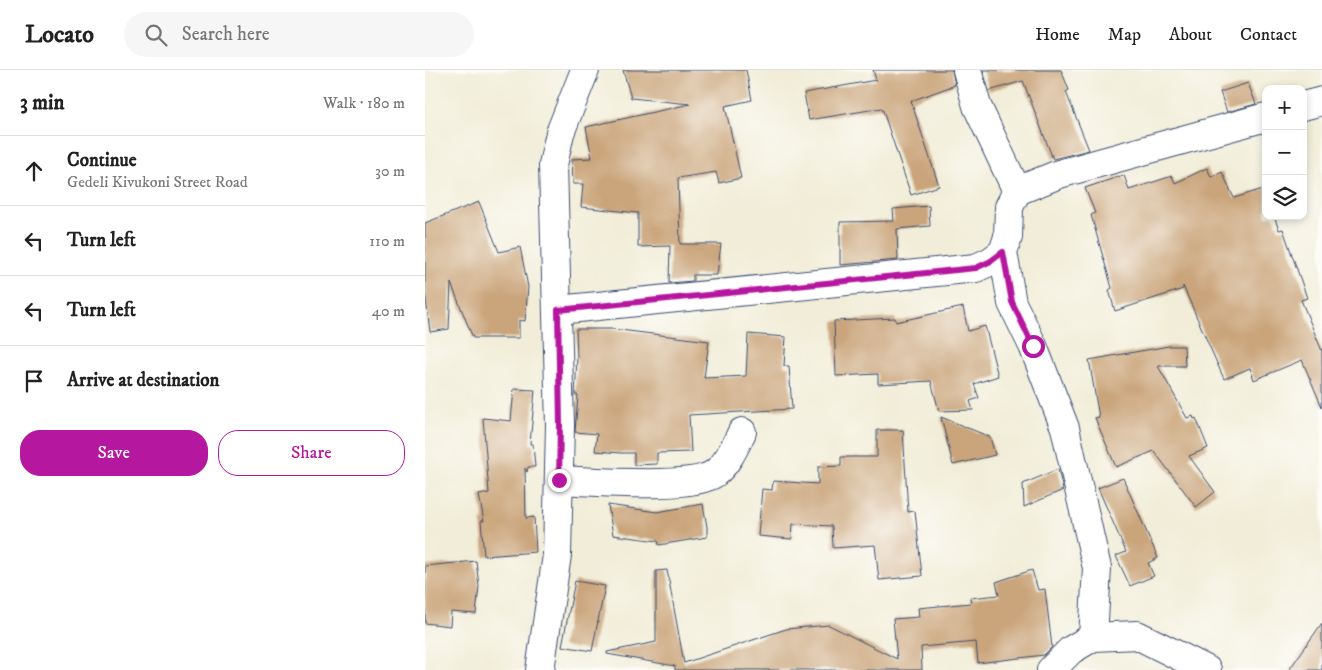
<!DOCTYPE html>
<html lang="en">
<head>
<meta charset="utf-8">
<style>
	body { margin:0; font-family:"IM FELL DW Pica",serif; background:#f6f6f6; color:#222 }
	.controls { position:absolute; right:15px; top:15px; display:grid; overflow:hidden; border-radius:10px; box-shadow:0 2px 8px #0003 }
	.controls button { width:45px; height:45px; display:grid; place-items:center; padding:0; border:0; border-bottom:1px solid #e0e0e0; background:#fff; color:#222; font:25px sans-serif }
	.stop { position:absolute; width:15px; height:15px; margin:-11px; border:4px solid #b5179e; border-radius:50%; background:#fff }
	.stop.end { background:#b5179e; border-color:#fff; box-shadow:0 1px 5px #0008 }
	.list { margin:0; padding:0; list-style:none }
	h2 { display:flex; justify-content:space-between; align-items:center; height:65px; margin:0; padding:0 20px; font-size:21px }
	h2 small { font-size:16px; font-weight:400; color:#767676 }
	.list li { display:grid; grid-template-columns:32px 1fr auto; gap:15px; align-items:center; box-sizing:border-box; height:70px; padding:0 20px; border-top:1px solid #e0e0e0 }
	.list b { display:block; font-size:19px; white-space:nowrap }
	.list p { margin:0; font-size:16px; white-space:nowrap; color:#767676 }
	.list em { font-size:16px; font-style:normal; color:#767676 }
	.actions { display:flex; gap:10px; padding:15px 20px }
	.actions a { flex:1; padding:11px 0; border:1px solid #b5179e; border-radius:20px; text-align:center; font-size:18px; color:#b5179e }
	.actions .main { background:#b5179e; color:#fff }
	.icon { flex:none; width:28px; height:28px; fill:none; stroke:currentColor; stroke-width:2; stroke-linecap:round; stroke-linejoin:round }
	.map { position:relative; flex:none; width:897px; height:600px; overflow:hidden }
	header { display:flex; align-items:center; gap:30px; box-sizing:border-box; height:70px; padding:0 25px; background:#fff; border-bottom:1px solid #e0e0e0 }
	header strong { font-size:24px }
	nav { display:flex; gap:28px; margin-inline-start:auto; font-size:18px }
	.search { width:350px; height:45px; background:#f6f6f6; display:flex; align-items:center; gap:12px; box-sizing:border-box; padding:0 18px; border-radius:28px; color:#767676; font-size:19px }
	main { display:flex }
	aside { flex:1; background:#fff }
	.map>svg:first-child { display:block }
</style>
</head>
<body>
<header>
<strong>Locato</strong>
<div class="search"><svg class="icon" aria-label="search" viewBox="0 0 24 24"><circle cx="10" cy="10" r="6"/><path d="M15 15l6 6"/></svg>Search here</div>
<nav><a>Home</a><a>Map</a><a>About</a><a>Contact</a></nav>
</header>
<main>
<aside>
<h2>3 min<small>Walk · 180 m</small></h2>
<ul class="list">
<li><svg class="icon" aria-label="ahead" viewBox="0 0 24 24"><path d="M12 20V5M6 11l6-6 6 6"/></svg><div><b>Continue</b><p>Gedeli Kivukoni Street Road</p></div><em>30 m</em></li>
<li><svg class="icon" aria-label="left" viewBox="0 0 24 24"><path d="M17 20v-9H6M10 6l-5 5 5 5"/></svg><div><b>Turn left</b></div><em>110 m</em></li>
<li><svg class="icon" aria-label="left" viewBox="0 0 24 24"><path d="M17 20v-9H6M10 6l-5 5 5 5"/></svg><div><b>Turn left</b></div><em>40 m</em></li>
<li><svg class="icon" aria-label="arrive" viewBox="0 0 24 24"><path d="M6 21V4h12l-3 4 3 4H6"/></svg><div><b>Arrive at destination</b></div></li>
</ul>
<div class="actions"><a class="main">Save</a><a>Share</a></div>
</aside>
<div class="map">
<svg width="897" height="600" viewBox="0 0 897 600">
	<rect width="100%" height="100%" fill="#fdfcf7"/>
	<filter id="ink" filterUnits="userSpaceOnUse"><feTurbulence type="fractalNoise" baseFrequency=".02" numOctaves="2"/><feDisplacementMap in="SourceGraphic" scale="10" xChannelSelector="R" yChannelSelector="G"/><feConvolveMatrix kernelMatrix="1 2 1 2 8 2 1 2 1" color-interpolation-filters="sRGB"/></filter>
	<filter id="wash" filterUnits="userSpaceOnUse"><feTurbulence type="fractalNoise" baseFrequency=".0096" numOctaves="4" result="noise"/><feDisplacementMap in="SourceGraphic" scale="20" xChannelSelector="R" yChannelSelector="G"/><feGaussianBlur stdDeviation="1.12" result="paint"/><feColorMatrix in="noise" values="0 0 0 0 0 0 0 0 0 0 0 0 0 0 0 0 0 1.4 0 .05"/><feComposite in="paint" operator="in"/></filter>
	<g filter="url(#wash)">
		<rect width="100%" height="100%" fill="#f1edd8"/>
		<g id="blocks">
			<path fill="#caa57c" d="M198 0H321L327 30 300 36 316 108 294 113 291 102 253 108 255 174H296L292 205H268V211L244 213 245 176 213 177V143L156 137 158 114H148L147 89 167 88 161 57 265 34 206 28Z
				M448 0H527L530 15 486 31 514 116 486 125 457 38 384 50 379 23 451 10Z
				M558 0H636L644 20 641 22 664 80 628 89 598 11 564 21Z
				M823 13 831 34 802 42 795 22Z
				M782 98 786 107 797 102 809 128 841 118V146H849L854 160 858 159 882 228 876 230 897 281V337L877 290 829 310 825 298 799 309 758 216V219L690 241 684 220 687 218 666 145 670 143 660 118 699 105 704 120 747 106 750 113Z
				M54 132 74 182 95 177 103 217 100 251 94 250V268H48L26 213 24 259 5 262 0 221V153Z
				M504 136 505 156 472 159 473 190 415 195V152L469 151 468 139Z
				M538 237 543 261 560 256 573 306 549 314 554 328 545 331 548 340 514 341 506 311 453 314V304L411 306 409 251 470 248 471 252Z
				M151 259H187L284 271 279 308 321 306 323 264 361 267 359 296H364L367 339 264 345 266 382 232 383V394L209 395V383H196L170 381 172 364 150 362 153 325H150L152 288Z
				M744 276H759L760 296H733L762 348 768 346 769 349 771 348 783 378 764 386 790 422 771 437 729 381 691 397 670 348 674 347 664 290Z
				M89 319 110 320 105 374H108L110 397H103L102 402 100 398 101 448 109 447 111 482 59 486 56 451H59L54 425 64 423 58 348 86 351Z
				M516 347 565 367 570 385 528 395Z
				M452 360H478L483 442 490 441 497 506 454 510 450 475 408 478 407 456 368 454 367 469 333 466 337 419 347 420 348 411 393 414V397L416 396V387H452Z
				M633 399 638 420 599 437 598 414Z
				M698 408 733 488 723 493 729 506 705 516 691 486 701 482 673 418Z
				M278 434 282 457V467L234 475 233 471 188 465 183 435 232 442Z
				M51 491 54 516 51 544 26 542 25 556 0 553V496Z
				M242 500 259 593 361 559 404 555 472 589 468 549 494 547 493 538 546 533 545 528 574 525 571 512 607 500 613 520 620 519 627 577 619 585 553 593 551 572 496 577 497 600H250V596L182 584V582L231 572V501Z
				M150 511 180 516 167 581 137 576Z
				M897 553V600H864Z"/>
		</g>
	</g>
	<g filter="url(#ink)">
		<use href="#blocks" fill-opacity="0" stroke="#3b4c70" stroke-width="1"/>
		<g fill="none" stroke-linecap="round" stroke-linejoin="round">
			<g stroke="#3b4c70" stroke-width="30">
				<path id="street" d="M542 0 552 36 592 121
					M878 36 897 31
					M578 182 587 233 608 276 640 358 672 498 668 567
					M133 240 551 198 566 191 578 182 583 167 584 137 592 121 634 104 841 47
					M134 410C164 411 269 420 290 403 303 393 310 376 317 362
					M115 600 132 485 135 355 128 95 135 63 160 0
					M626 600 646 580 668 567 712 565 782 600"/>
			</g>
			<use href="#street" stroke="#fff" stroke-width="28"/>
		</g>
	</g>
	<g fill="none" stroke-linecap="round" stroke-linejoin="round" filter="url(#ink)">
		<path stroke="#b5179e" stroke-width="6" d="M134 410 135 355 133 240 551 198 566 191 578 182 587 232 608 276"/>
	</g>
</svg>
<div class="controls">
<button>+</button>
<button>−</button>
<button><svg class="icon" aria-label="layers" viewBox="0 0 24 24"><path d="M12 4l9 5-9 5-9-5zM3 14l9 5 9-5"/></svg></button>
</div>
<div class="stop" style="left:608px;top:276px"></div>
<div class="stop end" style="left:134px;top:410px"></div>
</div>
</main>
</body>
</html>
